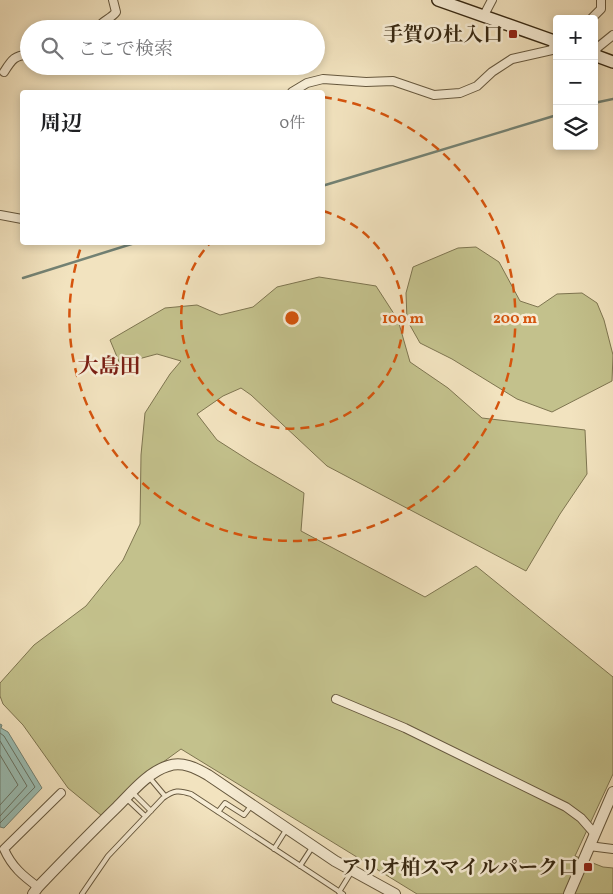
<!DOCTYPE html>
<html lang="ja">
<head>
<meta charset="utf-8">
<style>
	body { margin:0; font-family:Vollkorn,"Noto Serif JP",serif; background:#f6f6f6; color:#202124 }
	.controls { position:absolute; right:15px; top:15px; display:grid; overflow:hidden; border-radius:5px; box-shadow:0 2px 8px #0003 }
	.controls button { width:45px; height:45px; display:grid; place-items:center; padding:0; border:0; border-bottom:1px solid #e0e0e0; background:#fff; color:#202124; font:25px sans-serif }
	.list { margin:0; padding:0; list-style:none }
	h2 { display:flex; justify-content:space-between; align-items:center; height:65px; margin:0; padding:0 20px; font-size:21px }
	h2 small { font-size:16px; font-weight:400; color:#757577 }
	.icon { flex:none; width:28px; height:28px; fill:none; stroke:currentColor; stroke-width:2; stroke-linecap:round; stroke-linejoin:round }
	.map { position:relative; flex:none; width:613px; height:894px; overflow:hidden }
	.search { position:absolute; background:#fff; box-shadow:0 2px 8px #0003; left:20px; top:20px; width:305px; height:55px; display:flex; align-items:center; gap:12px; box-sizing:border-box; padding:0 18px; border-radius:28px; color:#757577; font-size:19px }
	.panel { position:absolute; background:#fff; box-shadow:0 2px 8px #0003; left:20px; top:90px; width:305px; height:155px; border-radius:5px }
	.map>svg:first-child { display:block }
</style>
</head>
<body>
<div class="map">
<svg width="613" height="894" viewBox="0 0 613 894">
	<rect width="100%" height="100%" fill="#f2e3bf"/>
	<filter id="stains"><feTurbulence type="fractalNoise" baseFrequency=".004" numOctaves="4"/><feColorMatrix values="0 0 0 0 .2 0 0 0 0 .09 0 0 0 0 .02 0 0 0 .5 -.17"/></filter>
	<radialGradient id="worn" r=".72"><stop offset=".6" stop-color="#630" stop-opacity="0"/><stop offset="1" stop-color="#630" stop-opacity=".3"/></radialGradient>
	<path fill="#c3c18c" stroke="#7e7550" d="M476 247 499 262 520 301 538 307 557 294 582 293 597 303 604 320 613 355 612 381 552 412 517 399 452 359 420 343 407 320 406 293 413 267 458 248Z
		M319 277 376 286 398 320 410 362 448 388 482 418 585 430 587 474 560 514 526 571 327 466 251 395 241 388 223 396 197 414 217 440 253 463 304 493 301 531 425 597 476 566 613 677V774L575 856 603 867 613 868V894H417L181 749 144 776 102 816 68 788 23 725 3 704 0 696V683L34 645 86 606 123 560 140 524 141 455 145 413 170 374 181 361 157 354 120 364 110 340 165 308 197 305 220 315 253 307 277 287Z"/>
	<path fill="#9bbeb4" stroke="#738274" d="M0 724 2 725 1 728 8 732 42 788 4 828 0 827Z"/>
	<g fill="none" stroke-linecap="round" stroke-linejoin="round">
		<path stroke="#6a7464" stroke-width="1" d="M0 733 4 736 35 787 0 823
			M0 741 27 786 0 816
			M0 755 18 785 0 805"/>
		<path stroke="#738274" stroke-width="2.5" d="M594 103 613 99
			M322 186 557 115
			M23 278 138 242"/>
		<g stroke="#66583e" stroke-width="6">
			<path id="service" d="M149 777 165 796
				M132 792 151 811
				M127 799 145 816
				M218 812 225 803 244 815 251 806
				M274 849 286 830
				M300 866 313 846
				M339 892 352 871
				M82 894 108 856 163 798C174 790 179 790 191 794L343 894"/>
		</g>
		<g stroke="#66583e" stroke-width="10">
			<path id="minor" d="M483 17 492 0
				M591 19 601 9V0
				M97 29C101 21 111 19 116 12L113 0
				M595 56 597 48 613 35
				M4 72C11 61 15 54 29 55
				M292 92 307 83 323 79 366 82 393 81 434 95 460 93 477 86 492 72 512 59 552 50 555 42
				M0 215 22 219
				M336 699 405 728 566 807 581 818 595 834
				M589 846 613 849
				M38 887C23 876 12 867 4 849L61 793"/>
		</g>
		<g stroke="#66583e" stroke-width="12">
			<path id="tertiary" d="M33 894 38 887C64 860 90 833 117 807 131 793 148 772 168 766 182 761 196 768 208 775L335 861 395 894
				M569 894 613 792"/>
		</g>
		<g stroke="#382913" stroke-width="14">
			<path id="secondary" d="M438 0 557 42
				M594 55 613 62"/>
		</g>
		<use href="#service" stroke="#f7edd5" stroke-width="4"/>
		<use href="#minor" stroke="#f7edd5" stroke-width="8"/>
		<use href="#tertiary" stroke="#f7edd5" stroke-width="10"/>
		<use href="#secondary" stroke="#f7edd5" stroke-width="11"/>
	</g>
	<g fill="none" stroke="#d6540d" stroke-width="2.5" stroke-dasharray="9 6">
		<path d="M323 211A111 111 0 1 1 210 243"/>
		<path d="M323 97A223 223 0 1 1 82 244"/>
	</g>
	<g fill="#8f2418" stroke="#f7edd5" stroke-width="2">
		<rect x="508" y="29" width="10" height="10" rx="2.5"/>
		<rect x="583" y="862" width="10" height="10" rx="2.5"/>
	</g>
	<g text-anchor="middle" stroke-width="5" stroke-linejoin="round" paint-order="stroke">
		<g font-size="20" font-weight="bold" fill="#382913" stroke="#f7edd5" text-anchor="end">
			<text x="503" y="41">手賀の杜入口</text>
			<text x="578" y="874">アリオ柏スマイルパーク口</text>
		</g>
		<g font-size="21" font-weight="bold" fill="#7a1f14" stroke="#f7edd5">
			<text x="109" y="373">大島田</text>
		</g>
	</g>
	<circle cx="292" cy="318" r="8" fill="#d6540d" stroke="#f7edd5" stroke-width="2.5"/>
	<g font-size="15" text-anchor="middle" font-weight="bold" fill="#d6540d" stroke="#f7edd5" stroke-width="5" stroke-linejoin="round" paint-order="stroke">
		<text x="403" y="323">100 m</text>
		<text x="515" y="323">200 m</text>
	</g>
	<rect width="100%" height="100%" filter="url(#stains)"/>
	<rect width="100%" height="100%" fill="url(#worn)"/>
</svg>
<div class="controls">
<button>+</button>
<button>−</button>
<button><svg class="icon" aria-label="layers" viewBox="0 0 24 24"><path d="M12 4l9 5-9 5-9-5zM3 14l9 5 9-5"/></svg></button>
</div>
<div class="search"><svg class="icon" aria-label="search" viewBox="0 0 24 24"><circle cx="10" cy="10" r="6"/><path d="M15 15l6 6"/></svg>ここで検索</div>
<section class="panel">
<h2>周辺<small>0件</small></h2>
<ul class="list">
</ul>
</section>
</div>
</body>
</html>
